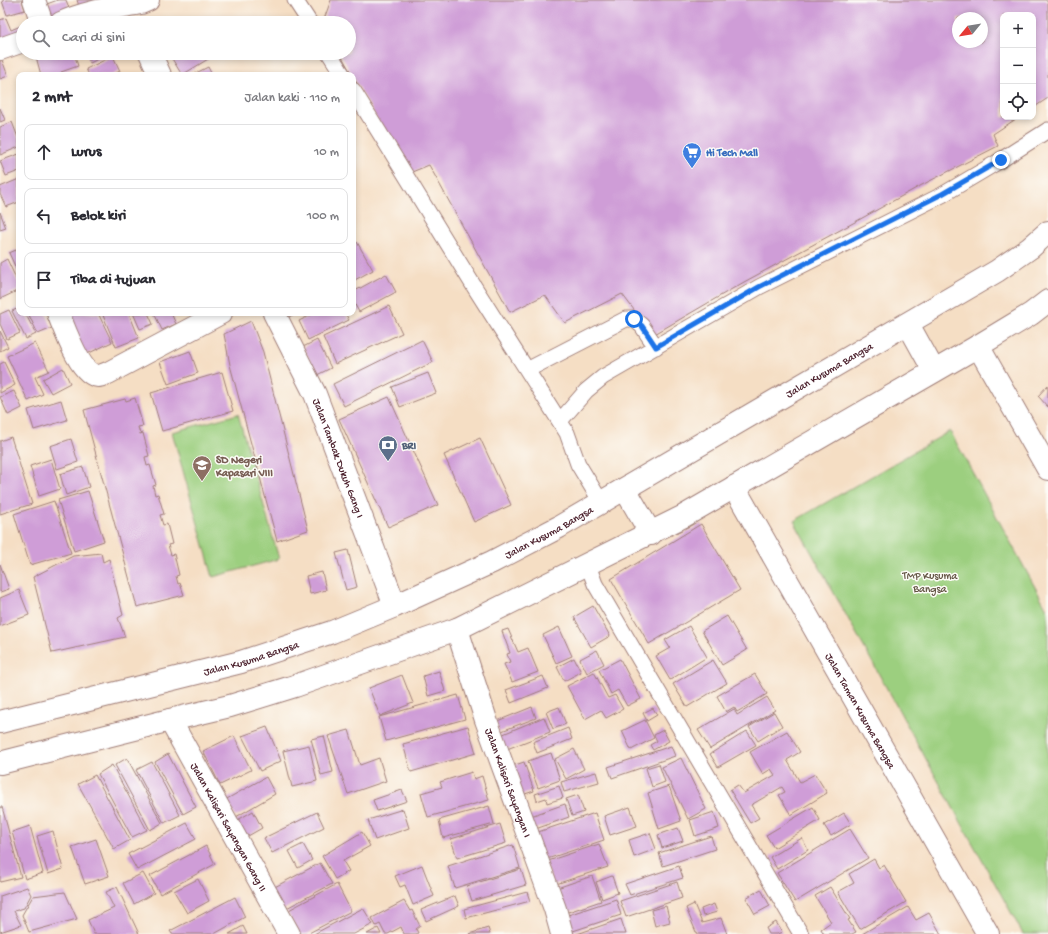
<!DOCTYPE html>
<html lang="id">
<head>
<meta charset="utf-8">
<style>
	body { margin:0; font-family:"Gochi Hand",sans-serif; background:#f2f2f3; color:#2b2b33 }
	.controls { position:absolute; right:12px; top:12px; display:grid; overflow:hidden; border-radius:8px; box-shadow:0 2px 6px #0003 }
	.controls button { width:36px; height:36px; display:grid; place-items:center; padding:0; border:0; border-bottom:1px solid #e1e1e2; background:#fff; color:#2b2b33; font:20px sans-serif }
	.compass { position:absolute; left:952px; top:12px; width:36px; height:36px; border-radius:50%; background:#fff; box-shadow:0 2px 6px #0003; rotate:240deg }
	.stop { position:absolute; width:12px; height:12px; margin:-9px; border:3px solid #1a73e8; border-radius:50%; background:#fff }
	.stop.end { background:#1a73e8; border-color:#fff; box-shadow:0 1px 4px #0008 }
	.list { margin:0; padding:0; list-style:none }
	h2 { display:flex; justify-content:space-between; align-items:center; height:52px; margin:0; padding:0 16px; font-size:17px }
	h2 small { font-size:13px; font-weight:400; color:#7c7c81 }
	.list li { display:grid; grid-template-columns:26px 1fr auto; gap:12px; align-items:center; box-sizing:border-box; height:56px; margin:0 8px 8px; padding:0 8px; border:1px solid #e1e1e2; border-radius:8px }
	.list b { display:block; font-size:15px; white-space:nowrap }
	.list em { font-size:13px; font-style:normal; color:#7c7c81 }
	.icon { flex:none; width:22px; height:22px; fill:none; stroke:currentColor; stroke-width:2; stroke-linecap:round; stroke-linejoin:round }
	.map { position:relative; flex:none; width:1048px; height:934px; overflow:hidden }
	.search { position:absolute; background:#fff; box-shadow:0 2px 6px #0003; left:16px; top:16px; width:340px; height:44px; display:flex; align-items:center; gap:10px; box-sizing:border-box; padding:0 14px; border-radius:22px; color:#7c7c81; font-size:15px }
	.panel { position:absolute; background:#fff; box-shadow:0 2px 6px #0003; left:16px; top:72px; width:340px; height:244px; border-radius:8px }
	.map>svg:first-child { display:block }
</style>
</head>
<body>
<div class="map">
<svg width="1048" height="934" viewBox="0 0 1048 934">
	<rect width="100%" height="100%" fill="#fdfcf7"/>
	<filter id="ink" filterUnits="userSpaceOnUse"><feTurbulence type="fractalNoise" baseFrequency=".025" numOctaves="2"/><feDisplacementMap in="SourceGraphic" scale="8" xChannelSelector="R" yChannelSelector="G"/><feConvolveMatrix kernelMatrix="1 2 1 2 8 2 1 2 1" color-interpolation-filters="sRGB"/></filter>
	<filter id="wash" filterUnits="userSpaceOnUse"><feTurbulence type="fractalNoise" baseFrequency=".012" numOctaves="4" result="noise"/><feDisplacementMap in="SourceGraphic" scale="16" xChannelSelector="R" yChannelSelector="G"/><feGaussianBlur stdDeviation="0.9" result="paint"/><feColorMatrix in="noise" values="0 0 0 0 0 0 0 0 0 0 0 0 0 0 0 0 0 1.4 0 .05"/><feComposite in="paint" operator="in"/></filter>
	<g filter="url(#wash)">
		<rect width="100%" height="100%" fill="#f5dec4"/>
		<path fill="#9ccf7f" stroke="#737755" d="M238 414 279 559 213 577 172 432Z
			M950 431 1048 611V934H1023L794 521Z"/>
		<g id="blocks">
			<path fill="#cf9dd7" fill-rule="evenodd" d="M6 0H22L25 10 7 15 2 1Z
				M58 0H66L71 13 47 21 41 6Z
				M77 0H93L95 6 81 12Z
				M331 0H1046L1048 3V98L1033 108V15H1003V117H1019L993 134 998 146 920 186 855 222 744 282 653 335 622 294 565 323 545 295 510 312 429 165 407 174 340 53H349V23H324L323 22ZM958 18H982V42H958Z
				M6 18 11 30 23 25V38L0 44V20Z
				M35 53H74L78 66 61 72V75H41Z
				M86 53H110L90 63Z
				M177 53H211L213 56 182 75 171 57Z
				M113 56 120 71 112 75H89L86 69Z
				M2 60 8 76 0 79V61Z
				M208 67 212 75H192Z
				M0 108 5 120 0 122Z
				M12 122 19 140V147L0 155V127Z
				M19 154V171L6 176 0 161Z
				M19 179V202L6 207 0 194V187Z
				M0 212 6 228 0 230Z
				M357 242 373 270 353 281V244Z
				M16 250 19 256V275L9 253Z
				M7 259 19 285V290L0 299V263Z
				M386 274 396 292 359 312 353 301V292Z
				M389 306 402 333 335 364 323 337Z
				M19 308V313H25L36 334 26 339 12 311Z
				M9 310 20 333 7 339 0 324V314Z
				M28 313H46L52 328 38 334Z
				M63 313H98L112 342 83 356Z
				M102 313H129L139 338 116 347Z
				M133 313H148L153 324 140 329Z
				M154 313H171L176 324 162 330Z
				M287 313H296L289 317Z
				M315 313H345L349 320 308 340 299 321Z
				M251 321 263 352 308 530 277 541 230 365 224 334Z
				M0 331 8 347 0 351Z
				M317 340 331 368 317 375 303 347Z
				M422 340 433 362 344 406 333 384Z
				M35 343 49 371 35 377 43 394 28 401 7 356Z
				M190 351 198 373 168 384 160 362Z
				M4 362 15 385 0 393V364Z
				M63 368 70 383 51 393 43 379Z
				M222 372 233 411 162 431 151 393Z
				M428 373 436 393 400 407 392 387Z
				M1048 385V407L1038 396Z
				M14 391 22 408 8 415 0 397Z
				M389 397 438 505 388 527 339 419Z
				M135 398 143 426 138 427 140 434 143 433 149 456 145 457 147 466 150 465 156 485 153 486 155 495 158 494 164 514 160 515 163 525 167 524 172 544 168 545 171 555 174 554 179 575 176 576 178 584 180 583 184 595 137 607 84 410 125 399 126 401Z
				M61 400 67 420 34 430 28 410Z
				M11 437 32 504 0 514V441Z
				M480 438 511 505 474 522 444 455Z
				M71 439 78 462 57 469 50 446Z
				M51 459 60 489 39 496 30 466Z
				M83 467 89 487 66 495 60 474Z
				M88 491 104 541 74 551 58 500Z
				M54 501 71 553 30 565 14 514Z
				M701 524 740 590 649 644 611 579Z
				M348 550 357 587 346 590 336 553Z
				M101 553 103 562 109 559 123 615 118 618 125 637 52 653 33 577 73 556Z
				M0 564 9 589 0 592Z
				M322 572 326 590 310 594 306 576Z
				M19 590 29 615 0 626V598Z
				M593 606 610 636 591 647 574 617Z
				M727 616 747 650 722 665 702 631Z
				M689 626 707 657 670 680 656 656 670 648 665 640Z
				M559 627 572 656 556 663 543 635Z
				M508 629 518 652 528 648 538 672 512 682 504 664 510 662 507 654 510 653 502 631Z
				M597 650 604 664 587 673 580 659Z
				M574 658 581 672 564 681 557 667Z
				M620 659 641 699 627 706 618 690 611 694 599 670Z
				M713 660 727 683 687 707 673 684Z
				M439 671 445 691 428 696 423 676Z
				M594 672 608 698 615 695 623 709 606 718 601 710 585 719 567 686Z
				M755 674 767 694 737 712 734 707 726 712 717 696Z
				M402 675 413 703 380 716 369 688Z
				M543 676 548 688 511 703 506 690Z
				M458 695 465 719 386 741 379 717Z
				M767 697 775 710 710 749 698 730 734 709 737 715Z
				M532 707 536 718 499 732 495 722Z
				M559 707 566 724 553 729 546 712Z
				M653 708 657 715 647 721 643 713Z
				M774 712 782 726 758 741 749 727Z
				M544 717 550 732 502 751 496 737Z
				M645 720 654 738 631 750 622 731Z
				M468 726 476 753 411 772 403 744Z
				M267 727 281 761 260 771 242 736Z
				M568 728 572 739 537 753 533 742Z
				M349 730 360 765 379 758 386 781 348 794 328 736Z
				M663 730 669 741 653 750 650 745 657 741 654 735Z
				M747 731 756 745 718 767 710 754Z
				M787 731 800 752 787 760 800 782 815 774 827 793 791 815 779 795 785 792 782 787 751 805 759 818 750 823 730 790 738 785 744 793 775 775 771 769 763 774 750 752Z
				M234 736 251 770 220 785 203 751Z
				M324 736 333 772 321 775 311 739Z
				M309 745 317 781 292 787 283 751Z
				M671 746 675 756 612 778 608 767Z
				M574 749 584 769 566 779 555 759Z
				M551 753 560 780 538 788 528 761Z
				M168 754 196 807 183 814 155 762Z
				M127 758 162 823 150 830 115 765Z
				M681 758 706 809 688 819 662 767Z
				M152 762 180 815 164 823 136 770Z
				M524 762 534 791 519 796 509 767Z
				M659 764 665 782 652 787 646 768Z
				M112 765 147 830 132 837 98 774Z
				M472 772 474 779 482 776 489 800 428 817 421 793 442 787 440 782Z
				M596 772 599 782 564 792 561 782Z
				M95 775 130 840 114 849 78 784Z
				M266 777 275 794 236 817 225 800Z
				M559 786 563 798 547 803 546 798 537 801 535 794Z
				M669 786 681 821 659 829 648 793Z
				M402 790 407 801 377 811 373 800Z
				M578 795 584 812 572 816 566 799Z
				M565 804 569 817 530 831 525 818Z
				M489 806 494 824 443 838 439 820Z
				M0 807H2L21 877 0 882Z
				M630 807 637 826 610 835 604 816Z
				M813 807 820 820 774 848 766 835Z
				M403 809 409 828 375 840 368 820Z
				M253 811 262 828 241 840 231 824Z
				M317 812 324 827 272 853 264 838Z
				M714 812 719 828 695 836 690 820Z
				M595 813 604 840 541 861 532 834Z
				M844 813 851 824 831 836 824 825Z
				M187 823 196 839 137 870 128 854Z
				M500 824 506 843 457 858 451 839Z
				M30 826 43 873 25 879 12 832Z
				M678 828 683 841 662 848 658 835Z
				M850 829 868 858 795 902 777 873Z
				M53 831 63 869 48 874 37 836Z
				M362 832 370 846 343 861 349 871 335 879 322 856Z
				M650 833 656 849 634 857 629 840Z
				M711 836 715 849 663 866 659 853Z
				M802 838 808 850 777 869 770 857Z
				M96 839 109 876 85 884 72 847Z
				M303 844 312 860 298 868 289 851Z
				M599 844 608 867 553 885 545 862Z
				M513 845 520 868 455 888 448 866Z
				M206 846 215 864 160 894 150 876Z
				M874 859 879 868 884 865 906 902 860 929 838 892 854 883 849 874Z
				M320 863 332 884 281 911 269 890Z
				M422 865 434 896 413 905 405 885 400 887 395 876Z
				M679 866 683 878 630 895 625 884Z
				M521 869 526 885 472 901 467 886Z
				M143 873 154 893 134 904 123 883Z
				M592 876 601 901 565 913 557 888Z
				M612 876 618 893 602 899 596 882Z
				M198 879 209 901 187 913 174 891Z
				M677 882 682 898 626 917 620 901Z
				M337 884 351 911 307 934H299L287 911Z
				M27 887 31 895 24 908 14 911 21 925 0 932V896Z
				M117 887 139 934H94L88 920 114 908 106 892Z
				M830 887 850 919 848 920 856 932 852 934H824L821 929 831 922 815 896Z
				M761 889 770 906 755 914 746 898Z
				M65 892 77 919 29 932 22 915 33 896Z
				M527 892 530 901 466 918 464 909Z
				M455 896 459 906 426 921 421 910Z
				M235 897 245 917 214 934H172L170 931Z
				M616 899 621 915 570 932 565 916Z
				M404 901 410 911 412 910 420 926 416 929 418 933 416 934H404L401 927 388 934H385L380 924 376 926 372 918Z
				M694 904 702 923 721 918 727 934H698L697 932H696L686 908Z
				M714 904 717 912 703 916 701 909Z
				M666 906 670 922 655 926 651 910Z
				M908 907 916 920 929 913 941 934H862Z
				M363 908 373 924 354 934H314Z
				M621 919 626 934H577Z
				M776 922 782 932 777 934H769L766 928Z
				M243 926 247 934H229Z
				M378 928 381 934H367Z
				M488 928 490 934H469Z"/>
		</g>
	</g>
	<g filter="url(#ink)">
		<use href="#blocks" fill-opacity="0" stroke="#a07e78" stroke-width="1"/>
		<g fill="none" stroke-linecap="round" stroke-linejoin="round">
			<g stroke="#a07e78" stroke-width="17">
				<path id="service" d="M295 0 310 23
					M329 53 343 75
					M353 90 384 140 475 288 567 433 578 464 601 502
					M527 370 626 319H634L642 326 656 347
					M560 421 586 391 603 377 759 287 942 195 1001 160 1048 130
					M588 565 595 584 801 934"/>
			</g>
			<g stroke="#a07e78" stroke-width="24">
				<g id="minor">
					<path d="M34 0 42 23"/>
					<path d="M61 23C86 11 114 8 141 3L148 0"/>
					<path d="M0 49 23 41"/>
					<path d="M150 53 160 75"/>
					<path d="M58 313C64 327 80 375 98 376 101 376 105 374 108 373L221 313"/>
					<path id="s1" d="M274 313 315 394 395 606"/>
					<path d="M978 346 1048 469"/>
					<path id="s2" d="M734 487 988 934"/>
					<path id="s3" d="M457 629 486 720 555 909 562 934"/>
					<path id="s4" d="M170 720 289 934"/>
				</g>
			</g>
			<g stroke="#a07e78" stroke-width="24">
				<g id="trunk">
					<path d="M908 324 934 371"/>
					<path d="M625 489 651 534"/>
					<path id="s5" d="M0 722 241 662 332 632 395 606 492 562 559 527 997 271 1030 248 1048 232"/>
					<path d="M0 763 170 720 230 706 295 686 457 629 684 516 978 346 1031 314 1048 301"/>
				</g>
			</g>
			<use href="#service" stroke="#fff" stroke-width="15"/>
			<use href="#minor" stroke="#fff" stroke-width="22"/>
			<use href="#trunk" stroke="#fff" stroke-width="22"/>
		</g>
	</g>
	<g fill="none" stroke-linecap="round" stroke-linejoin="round" filter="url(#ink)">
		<path stroke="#1a73e8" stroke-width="5" d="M634 319 642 326 656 347 759 287 942 194 1001 160"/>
	</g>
	<defs>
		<g id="supermarket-pin" transform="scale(1)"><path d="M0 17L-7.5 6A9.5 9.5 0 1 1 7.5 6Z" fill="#3f7fe0" stroke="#fdfcf7"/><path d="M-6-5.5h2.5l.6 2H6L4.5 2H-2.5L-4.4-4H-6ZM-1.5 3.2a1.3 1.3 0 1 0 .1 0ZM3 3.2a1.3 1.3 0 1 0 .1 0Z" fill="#fff"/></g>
		<g id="bank-pin" transform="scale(1)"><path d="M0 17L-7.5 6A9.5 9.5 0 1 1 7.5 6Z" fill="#5c6f8a" stroke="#fdfcf7"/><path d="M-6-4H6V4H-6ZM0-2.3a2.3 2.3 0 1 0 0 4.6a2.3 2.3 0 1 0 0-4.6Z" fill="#fff"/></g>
		<g id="school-pin" transform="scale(1)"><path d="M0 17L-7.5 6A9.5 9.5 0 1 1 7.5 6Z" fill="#8d6e63" stroke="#fdfcf7"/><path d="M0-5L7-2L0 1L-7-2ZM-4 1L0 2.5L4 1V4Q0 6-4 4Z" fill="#fff"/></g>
	</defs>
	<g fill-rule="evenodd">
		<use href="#supermarket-pin" x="692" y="152"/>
		<use href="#bank-pin" x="388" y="445"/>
		<use href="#school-pin" x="202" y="465"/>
	</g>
	<g text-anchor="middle" stroke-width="3" stroke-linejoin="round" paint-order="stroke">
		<g font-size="11" font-weight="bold" fill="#366cbe" stroke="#fdfcf7" text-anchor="start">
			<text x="706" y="156">Hi Tech Mall</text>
		</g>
		<g font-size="11" fill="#4a1f2b" stroke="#fdfcf7">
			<text dy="4" stroke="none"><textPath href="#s5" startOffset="907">Jalan Kusuma Bangsa</textPath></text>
			<text dy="4" stroke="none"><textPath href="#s1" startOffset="159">Jalan Tambak Dukuh Gang I</textPath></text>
			<text dy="4" stroke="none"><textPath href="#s5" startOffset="583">Jalan Kusuma Bangsa</textPath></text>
			<text dy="4" stroke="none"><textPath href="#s5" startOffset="259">Jalan Kusuma Bangsa</textPath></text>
			<text dy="4" stroke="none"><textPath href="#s2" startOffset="257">Jalan Taman Kusuma Bangsa</textPath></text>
			<text dy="4" stroke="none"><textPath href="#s3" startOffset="162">Jalan Kalisari Sayangan I</textPath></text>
			<text dy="4" stroke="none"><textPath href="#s4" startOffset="122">Jalan Kalisari Sayangan Gang II</textPath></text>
		</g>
		<g font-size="11" font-weight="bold" fill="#4e5e75" stroke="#fdfcf7" text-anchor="start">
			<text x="402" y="449">BRI</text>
		</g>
		<g font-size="11" font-weight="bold" fill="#785e54" stroke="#fdfcf7" text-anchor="start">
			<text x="216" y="463">SD Negeri<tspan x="216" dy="13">Kapasari VIII</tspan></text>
		</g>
		<g font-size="11" fill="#635444" stroke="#fdfcf7">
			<text x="930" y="579">TMP Kusuma<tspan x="930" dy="13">Bangsa</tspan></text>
		</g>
	</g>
</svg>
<div class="controls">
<button>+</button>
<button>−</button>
<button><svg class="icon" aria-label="locate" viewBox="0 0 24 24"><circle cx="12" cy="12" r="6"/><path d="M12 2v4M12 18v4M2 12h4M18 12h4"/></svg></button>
</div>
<svg class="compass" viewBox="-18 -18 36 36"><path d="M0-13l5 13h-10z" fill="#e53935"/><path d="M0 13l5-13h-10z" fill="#7c7c81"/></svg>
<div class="stop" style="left:634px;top:319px"></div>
<div class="stop end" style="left:1001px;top:160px"></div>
<div class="search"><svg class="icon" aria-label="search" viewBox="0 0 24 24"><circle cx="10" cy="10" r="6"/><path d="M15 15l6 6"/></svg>Cari di sini</div>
<section class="panel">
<h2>2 mnt<small>Jalan kaki · 110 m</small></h2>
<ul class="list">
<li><svg class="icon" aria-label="ahead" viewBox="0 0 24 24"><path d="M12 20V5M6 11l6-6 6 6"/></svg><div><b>Lurus</b></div><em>10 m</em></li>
<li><svg class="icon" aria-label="left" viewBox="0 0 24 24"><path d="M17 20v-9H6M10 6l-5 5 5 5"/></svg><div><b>Belok kiri</b></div><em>100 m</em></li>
<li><svg class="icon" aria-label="arrive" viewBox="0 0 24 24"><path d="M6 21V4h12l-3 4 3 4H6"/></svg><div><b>Tiba di tujuan</b></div></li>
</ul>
</section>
</div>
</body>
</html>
